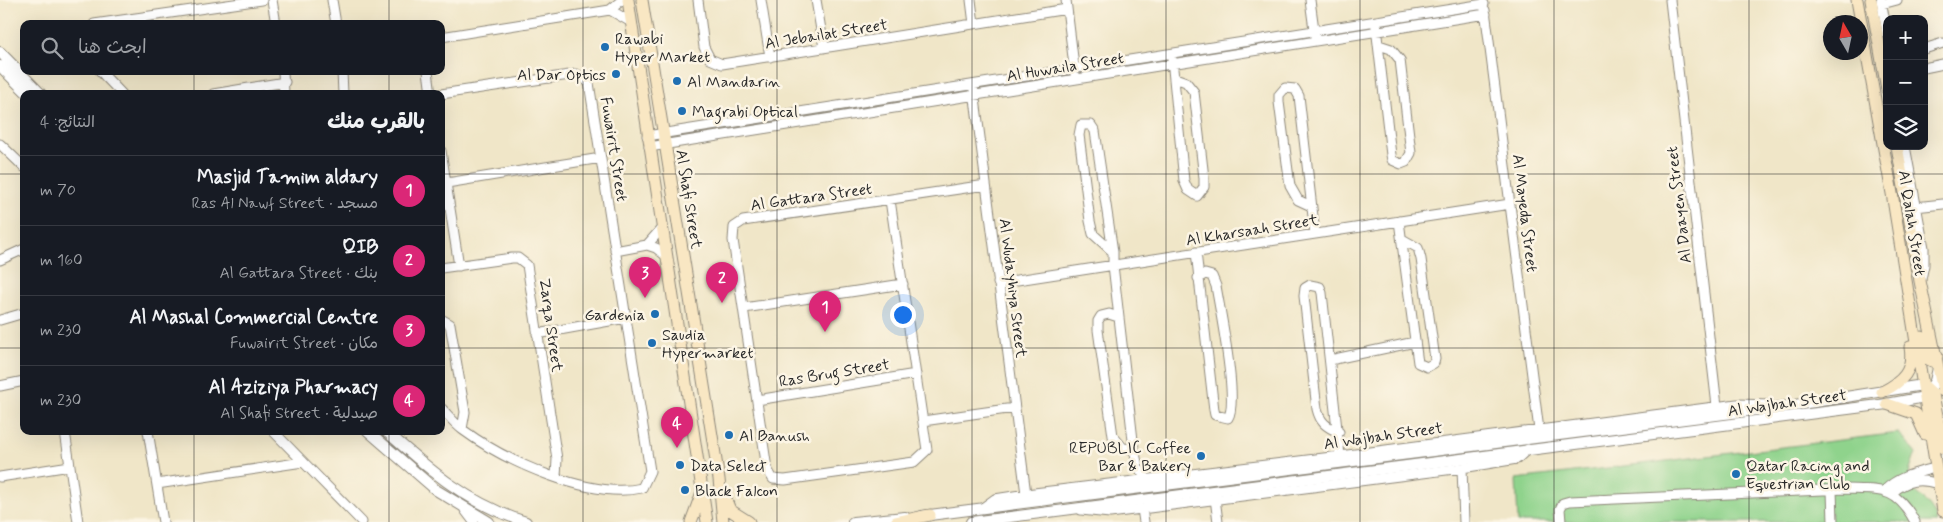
<!DOCTYPE html>
<html lang="ar">
<head>
<meta charset="utf-8">
<style>
	body { margin:0; font-family:Mynerve,"Playpen Sans Arabic",sans-serif; background:#20242c; color:#f1f3f6; direction:rtl }
	.controls { position:absolute; right:15px; top:15px; display:grid; overflow:hidden; border-radius:10px; box-shadow:0 5px 20px #0002 }
	.controls button { width:45px; height:45px; display:grid; place-items:center; padding:0; border:0; border-bottom:1px solid #363941; background:#171b24; color:#f1f3f6; font:25px sans-serif }
	.compass { position:absolute; left:1823px; top:15px; width:45px; height:45px; border-radius:50%; background:#171b24; box-shadow:0 5px 20px #0002; rotate:351deg }
	.you { position:absolute; left:902px; top:314px; width:18px; height:18px; margin:-12px; border:4px solid #fff; border-radius:50%; background:#1a73e8; box-shadow:0 0 0 8px #1a73e833 }
	.badge { display:grid; place-items:center; width:32px; height:32px; border-radius:50%; background:#db2777; color:#fff; font-size:16px; font-weight:700 }
	.pin { position:absolute; translate:-50% -41px; filter:drop-shadow(0 1px 2px #0008) }
	.pin::after { content:''; position:absolute; top:26px; width:18px; height:15px; background:inherit; clip-path:polygon(0 0,100% 0,50% 100%) }
	.list { margin:0; padding:0; list-style:none }
	h2 { display:flex; justify-content:space-between; align-items:center; height:65px; margin:0; padding:0 20px; font-size:21px }
	h2 small { font-size:16px; font-weight:400; color:#9ea1a6 }
	.list li { display:grid; grid-template-columns:32px 1fr auto; gap:15px; align-items:center; box-sizing:border-box; height:70px; padding:0 20px; border-top:1px solid #363941 }
	.list b { display:block; font-size:19px; white-space:nowrap }
	.list p { margin:0; font-size:16px; white-space:nowrap; color:#9ea1a6 }
	.list em { font-size:16px; font-style:normal; color:#9ea1a6 }
	.icon { flex:none; width:28px; height:28px; fill:none; stroke:currentColor; stroke-width:2; stroke-linecap:round; stroke-linejoin:round }
	.map { position:relative; flex:none; width:1943px; height:522px; overflow:hidden; direction:ltr }
	.search { position:absolute; background:#171b24; box-shadow:0 5px 20px #0002; left:20px; top:20px; width:425px; height:55px; display:flex; align-items:center; gap:12px; box-sizing:border-box; padding:0 18px; border-radius:10px; color:#9ea1a6; font-size:19px }
	.panel { position:absolute; background:#171b24; box-shadow:0 5px 20px #0002; left:20px; top:90px; width:425px; height:345px; border-radius:10px; direction:rtl }
	.map>svg:first-child { display:block }
</style>
</head>
<body>
<div class="map">
<svg width="1943" height="522" viewBox="0 0 1943 522">
	<rect width="100%" height="100%" fill="#fcf5e5"/>
	<filter id="ink" filterUnits="userSpaceOnUse"><feTurbulence type="fractalNoise" baseFrequency=".02" numOctaves="2"/><feDisplacementMap in="SourceGraphic" scale="10" xChannelSelector="R" yChannelSelector="G"/><feConvolveMatrix kernelMatrix="1 2 1 2 8 2 1 2 1" color-interpolation-filters="sRGB"/></filter>
	<filter id="wash" filterUnits="userSpaceOnUse"><feTurbulence type="fractalNoise" baseFrequency=".0096" numOctaves="4" result="noise"/><feDisplacementMap in="SourceGraphic" scale="20" xChannelSelector="R" yChannelSelector="G"/><feGaussianBlur stdDeviation="1.12" result="paint"/><feColorMatrix in="noise" values="0 0 0 0 0 0 0 0 0 0 0 0 0 0 0 0 0 1.4 0 .05"/><feComposite in="paint" operator="in"/></filter>
	<g filter="url(#wash)">
		<rect width="100%" height="100%" fill="#f0e6c8"/>
		<path fill="#8fd38c" stroke="#5d7f5c" d="M1899 433 1916 454C1894 497 1931 491 1937 522H1518L1516 479Z"/>
	</g>
	<g filter="url(#ink)">
		<g fill="none" stroke-linecap="round" stroke-linejoin="round">
			<g stroke="#8e887a" stroke-width="11">
				<path id="minor" d="M272 0 276 24
					M332 0 336 24
					M698 0 704 47 710 59 722 64 1067 9
					M761 0 770 57
					M816 0 824 48
					M971 0 974 24
					M1066 0 1075 74
					M1310 0 1315 37
					M1670 0 1717 406
					M1881 0 1887 33
					M1882 4 1897 0
					M610 10 622 0
					M1485 10 1539 430
					M94 24 262 0
					M1376 27 1391 155 1392 160 1401 164 1406 162 1411 153 1400 60 1391 49 1379 45
					M441 37 610 10 631 22
					M1924 49 1943 43
					M1172 59 1184 181 1188 190 1197 196 1204 187V178L1194 92 1186 82 1175 78
					M1924 68 1943 64
					M100 71 122 94
					M283 71 284 94
					M342 71 343 94
					M428 71 431 94
					M974 91 1026 494
					M213 94 285 82
					M441 94 576 74 583 77 589 83 650 471 642 488C590 500 505 461 463 430 455 424 448 415 441 408
					M647 136 1484 4
					M0 144 24 167
					M1905 146 1924 248V265L1921 279
					M649 147 1486 14
					M441 151 459 266
					M447 183 601 158
					M890 200 927 450 914 462 785 480 773 479 767 469 733 240 734 227 743 221 986 185
					M1311 206 1298 200 1290 186 1279 102V95L1285 88 1295 89 1299 96 1315 234
					M1915 207 1943 204
					M1399 221 1418 363 1427 367 1434 363 1435 359 1421 259 1418 248 1402 239
					M647 245 656 248 666 256
					M615 251 647 245 662 228
					M1113 252 1093 234 1090 221 1079 135 1081 125H1091L1095 131 1113 252V265L1134 449 1138 467 1147 480
					M1196 252 1214 410 1215 415 1228 418C1239 402 1220 310 1216 286L1212 276 1205 274 1198 278
					M0 260 24 249
					M441 268 512 258H518L527 265 557 459 556 477
					M998 283 1510 204
					M744 308 903 284
					M1118 317 1109 314 1101 316 1098 321V330L1113 436 1123 448 1134 449
					M441 319 450 324 465 412 462 429
					M0 320 24 313
					M537 334 626 318
					M1330 360 1415 342
					M0 386 24 381
					M757 400 916 374
					M923 421 1014 408
					M65 431 78 522
					M148 431 163 522
					M273 431 362 522
					M1339 432C1326 427 1320 422 1317 409L1304 296 1305 288 1310 285 1320 287 1322 293 1340 456
					M1462 468 1464 522
					M0 477 70 466
					M157 484 303 462
					M1832 490 1833 522
					M1885 490C1899 476 1916 473 1935 468
					M1892 493C1906 480 1920 478 1938 484
					M1215 498 1218 522
					M984 507 995 499 1026 494 1340 456 1737 404 1770 405
					M1142 509 1144 522
					M465 510 474 522
					M1081 510 1110 513 1462 468 1517 459 1528 449
					M1561 522 1560 509 1563 503 1570 501 1846 489C1881 490 1897 487 1915 522"/>
			</g>
			<g stroke="#8e887a" stroke-width="12">
				<path id="tertiary" d="M0 52 41 94
					M0 66 28 94
					M368 431 436 490 489 522
					M386 431C431 471 468 504 526 522
					M922 516 1788 406 1923 385
					M853 522 905 517
					M971 522 1887 404 1925 397 1935 381 1938 368"/>
			</g>
			<g stroke="#8e887a" stroke-width="13">
				<path id="secondary" d="M628 0 707 522
					M642 0 719 479 723 522
					M1857 0 1893 199 1943 511
					M1871 0 1887 89
					M1897 146 1920 281 1943 391
					M1922 337 1928 359 1932 361 1937 356
					M1923 385 1933 394 1943 448
					M1882 392C1902 382 1914 371 1910 347
					M1887 404 1916 414 1925 434
					M724 495 730 510 749 522
					M691 522 701 495
					M896 522 930 515"/>
			</g>
			<use href="#minor" stroke="#fff" stroke-width="9"/>
			<use href="#tertiary" stroke="#fff" stroke-width="10"/>
			<use href="#secondary" stroke="#f9e7c3" stroke-width="11"/>
		</g>
	</g>
	<path fill="none" stroke="#2b2b2b" stroke-width="1" stroke-opacity="0.55" d="M194 0V24M389 0V24M583 0V522M777 0V522M972 0V522M1166 0V522M1360 0V522M1554 0V522M1749 0V522M194 71V94M389 71V94M0 174H24M441 174H1943M0 348H24M441 348H1943M194 431V522M389 431V522"/>
	<g fill="#1f6fb2" stroke="#fcf5e5" stroke-width="2">
		<circle cx="605" cy="47" r="5"/>
		<circle cx="616" cy="74" r="5"/>
		<circle cx="677" cy="81" r="5"/>
		<circle cx="682" cy="111" r="5"/>
		<circle cx="655" cy="314" r="5"/>
		<circle cx="652" cy="343" r="5"/>
		<circle cx="729" cy="435" r="5"/>
		<circle cx="1201" cy="456" r="5"/>
		<circle cx="680" cy="465" r="5"/>
		<circle cx="1736" cy="474" r="5"/>
		<circle cx="685" cy="490" r="5"/>
	</g>
	<g text-anchor="middle" stroke-width="5" stroke-linejoin="round" paint-order="stroke">
		<g font-size="16" fill="#2b2b2b" stroke="#fcf5e5">
			<text transform="translate(826 33) rotate(-9)" y="6">Al Jebailat Street</text>
			<text transform="translate(1065 66) rotate(-9)" y="6">Al Huwaila Street</text>
			<text transform="translate(615 149) rotate(81)" y="6">Fuwairit Street</text>
			<text transform="translate(811 196) rotate(-8)" y="6">Al Gattara Street</text>
			<text transform="translate(690 199) rotate(81)" y="6">Al Shafi Street</text>
			<text transform="translate(1678 205) rotate(-97)" y="6">Al Daayen Street</text>
			<text transform="translate(1526 213) rotate(83)" y="6">Al Mayeda Street</text>
			<text transform="translate(1913 223) rotate(81)" y="6">Al Qalah Street</text>
			<text transform="translate(1252 229) rotate(-9)" y="6">Al Kharsaah Street</text>
			<text transform="translate(1014 288) rotate(83)" y="6">Al Wudayhiya Street</text>
			<text transform="translate(552 325) rotate(82)" y="6">Zarqa Street</text>
			<text transform="translate(834 372) rotate(-9)" y="6">Ras Brug Street</text>
			<text transform="translate(1787 402) rotate(-8)" y="6">Al Wajbah Street</text>
			<text transform="translate(1383 435) rotate(-8)" y="6">Al Wajbah Street</text>
		</g>
		<g font-size="16" fill="#2b2b2b" stroke="#fcf5e5" text-anchor="start">
			<text x="615" y="44">Rawabi<tspan x="615" dy="18">Hyper Market</tspan></text>
			<text x="606" y="80" text-anchor="end">Al Dar Optics</text>
			<text x="687" y="87">Al Mandarin</text>
			<text x="692" y="117">Magrabi Optical</text>
			<text x="645" y="320" text-anchor="end">Gardenia</text>
			<text x="662" y="340">Saudia<tspan x="662" dy="18">Hypermarket</tspan></text>
			<text x="739" y="441">Al Banush</text>
			<text x="1191" y="453" text-anchor="end">REPUBLIC Coffee<tspan x="1191" dy="18">Bar &amp; Bakery</tspan></text>
			<text x="690" y="471">Data Select</text>
			<text x="1746" y="471">Qatar Racing and<tspan x="1746" dy="18">Equestrian Club</tspan></text>
			<text x="695" y="496">Black Falcon</text>
		</g>
	</g>
</svg>
<div class="controls">
<button>+</button>
<button>−</button>
<button><svg class="icon" aria-label="layers" viewBox="0 0 24 24"><path d="M12 4l9 5-9 5-9-5zM3 14l9 5 9-5"/></svg></button>
</div>
<svg class="compass" viewBox="-18 -18 36 36"><path d="M0-13l5 13h-10z" fill="#e53935"/><path d="M0 13l5-13h-10z" fill="#9ea1a6"/></svg>
<div class="you"></div>
<div class="pin badge" style="left:825px;top:332px">1</div>
<div class="pin badge" style="left:722px;top:303px">2</div>
<div class="pin badge" style="left:645px;top:298px">3</div>
<div class="pin badge" style="left:677px;top:448px">4</div>
<div class="search"><svg class="icon" aria-label="search" viewBox="0 0 24 24"><circle cx="10" cy="10" r="6"/><path d="M15 15l6 6"/></svg>ابحث هنا</div>
<section class="panel">
<h2>بالقرب منك<small>النتائج: 4</small></h2>
<ul class="list">
<li><span class="badge">1</span><div><b>Masjid Tamim aldary</b><p>مسجد · Ras Al Nawf Street</p></div><em>70 m</em></li>
<li><span class="badge">2</span><div><b>QIB</b><p>بنك · Al Gattara Street</p></div><em>160 m</em></li>
<li><span class="badge">3</span><div><b>Al Mashal Commercial Centre</b><p>مكان · Fuwairit Street</p></div><em>230 m</em></li>
<li><span class="badge">4</span><div><b>Al Aziziya Pharmacy</b><p>صيدلية · Al Shafi Street</p></div><em>230 m</em></li>
</ul>
</section>
</div>
</body>
</html>
